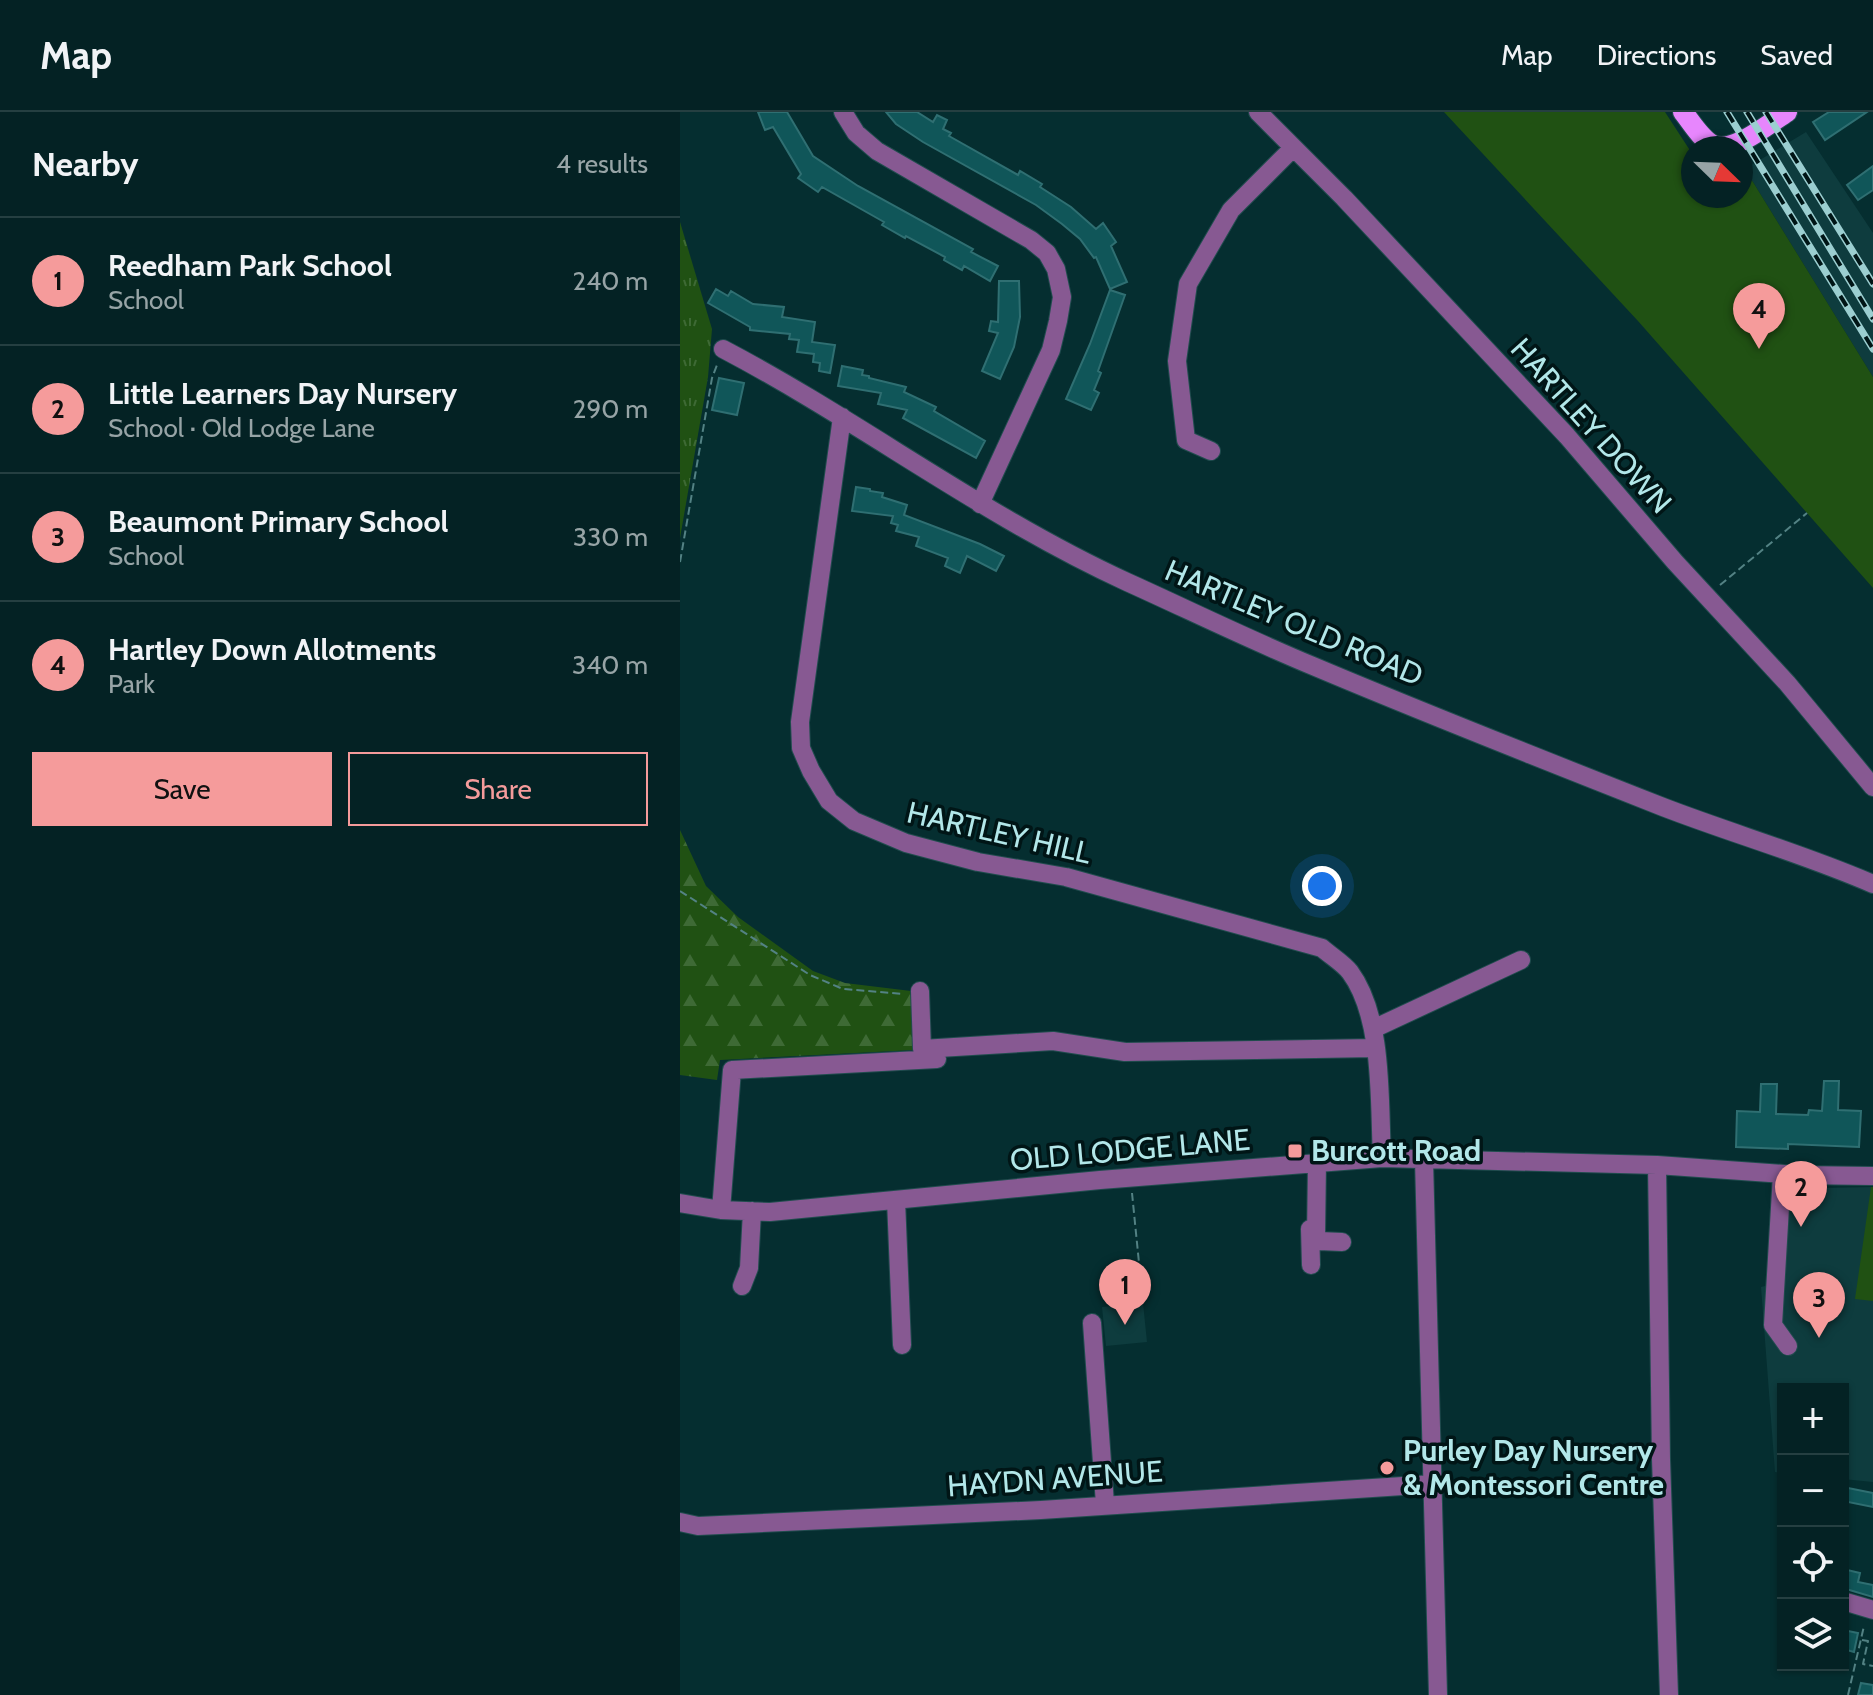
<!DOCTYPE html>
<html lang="en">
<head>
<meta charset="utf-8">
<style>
	body { margin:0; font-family:Cabin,sans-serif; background:#122f31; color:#f1f3f6 }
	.controls { position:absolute; right:24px; bottom:24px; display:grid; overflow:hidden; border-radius:0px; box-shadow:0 2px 6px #0004 }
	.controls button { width:72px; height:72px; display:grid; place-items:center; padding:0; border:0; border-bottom:2px solid #253f41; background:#042224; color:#f1f3f6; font:40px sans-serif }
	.compass { position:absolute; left:1001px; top:24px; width:72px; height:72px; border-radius:50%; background:#042224; box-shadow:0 2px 6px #0004; rotate:113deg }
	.you { position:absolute; left:642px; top:774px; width:28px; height:28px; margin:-20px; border:6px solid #fff; border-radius:50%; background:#1a73e8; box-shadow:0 0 0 12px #1a73e833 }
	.badge { display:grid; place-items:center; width:52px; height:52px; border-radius:50%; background:#f59b9b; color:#111; font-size:26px; font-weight:700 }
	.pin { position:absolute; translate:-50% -66px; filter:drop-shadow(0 2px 4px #0008) }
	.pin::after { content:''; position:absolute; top:42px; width:28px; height:24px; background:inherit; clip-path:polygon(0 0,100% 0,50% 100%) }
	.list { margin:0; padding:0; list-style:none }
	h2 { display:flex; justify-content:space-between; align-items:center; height:104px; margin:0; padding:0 32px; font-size:34px }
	h2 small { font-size:26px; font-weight:400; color:#97a4a6 }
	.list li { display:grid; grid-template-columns:52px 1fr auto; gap:24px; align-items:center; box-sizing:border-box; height:128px; padding:0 32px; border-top:2px solid #253f41 }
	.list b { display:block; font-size:30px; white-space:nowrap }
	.list p { margin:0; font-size:26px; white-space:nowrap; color:#97a4a6 }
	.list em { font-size:26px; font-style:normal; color:#97a4a6 }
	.actions { display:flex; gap:16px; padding:24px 32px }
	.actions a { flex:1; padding:18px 0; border:2px solid #f59b9b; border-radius:0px; text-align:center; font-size:28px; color:#f59b9b }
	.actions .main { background:#f59b9b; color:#111 }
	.icon { flex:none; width:44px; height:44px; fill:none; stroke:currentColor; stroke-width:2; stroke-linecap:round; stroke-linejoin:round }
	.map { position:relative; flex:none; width:1193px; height:1583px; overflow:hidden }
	header { display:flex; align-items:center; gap:48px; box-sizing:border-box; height:112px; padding:0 40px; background:#042224; border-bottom:2px solid #253f41 }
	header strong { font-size:38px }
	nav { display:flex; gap:44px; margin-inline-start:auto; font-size:28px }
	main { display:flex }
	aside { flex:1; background:#042224 }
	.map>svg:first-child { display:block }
</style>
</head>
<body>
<header>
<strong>Map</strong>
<nav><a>Map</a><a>Directions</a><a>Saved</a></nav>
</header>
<main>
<aside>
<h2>Nearby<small>4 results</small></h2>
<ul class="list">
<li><span class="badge">1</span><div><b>Reedham Park School</b><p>School</p></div><em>240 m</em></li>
<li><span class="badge">2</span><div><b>Little Learners Day Nursery</b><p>School · Old Lodge Lane</p></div><em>290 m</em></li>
<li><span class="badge">3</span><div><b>Beaumont Primary School</b><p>School</p></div><em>330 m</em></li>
<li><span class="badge">4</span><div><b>Hartley Down Allotments</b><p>Park</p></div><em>340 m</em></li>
</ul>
<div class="actions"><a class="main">Save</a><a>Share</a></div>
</aside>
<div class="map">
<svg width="1193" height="1583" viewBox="0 0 1193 1583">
	<defs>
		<pattern id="grass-tufts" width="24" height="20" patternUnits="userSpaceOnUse" patternTransform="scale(2)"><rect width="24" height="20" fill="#205113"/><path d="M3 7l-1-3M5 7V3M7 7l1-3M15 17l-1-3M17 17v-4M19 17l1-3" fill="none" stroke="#3e6a35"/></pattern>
		<pattern id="forest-firs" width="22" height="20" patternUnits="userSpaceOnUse" patternTransform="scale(2)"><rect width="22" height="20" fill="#205113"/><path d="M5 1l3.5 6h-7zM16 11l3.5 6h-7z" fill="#3e6a35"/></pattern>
	</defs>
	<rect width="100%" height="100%" fill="#052e30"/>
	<path fill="#0e3c3e" d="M1126 20 1193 121V265L1065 57Z
		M1094 1071 1142 1076 1193 1075V1370L1163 1367V1277H1103V1361L1095 1360 1081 1175 1089 1173Z
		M463 1191 467 1230 426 1234 422 1195Z"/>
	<path fill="url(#grass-tufts)" d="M0 110 32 217 28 265 0 426Z"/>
	<path fill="url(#forest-firs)" d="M0 718 26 774 58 805 133 859 165 871 231 879 234 938 40 948 37 968 0 963Z"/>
	<path fill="#205113" d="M764 0H985L1013 43V84H1061V57H1065L1193 265V476L958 209Z
		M1191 1075H1193V1189L1175 1187Z"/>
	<path fill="#105659" stroke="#2f6f72" stroke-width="2" d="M78 0H107L133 44 178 74 293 137 291 140 318 154 310 169 284 154 282 158 264 148 265 145 226 124 225 126 202 113 204 110 142 75 138 80 118 66 121 62 93 15 85 18Z
		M206 0H237L253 10 257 3 267 8 263 17 271 21 269 24 338 63 340 59 362 72 360 75 391 95 416 117 423 111 436 130 431 134 447 170 430 177 416 145 414 146 400 127 382 112 356 93 243 30 216 12Z
		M1149 0H1187L1145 28 1133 10Z
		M1193 54V78L1178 88 1167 73Z
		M319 169H339L340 205 334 235 320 267 302 259 318 221 309 219 311 209 318 210Z
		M36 177 48 184 51 179 73 192 104 195 102 205 135 210 132 230 155 233 150 261 139 259 140 251 133 250 134 242 117 240 119 228 109 227 110 222 70 218V215L28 191Z
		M430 178 445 183 418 259 421 261 414 278 419 281 411 298 386 287 410 232Z
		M162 254 183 258 182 263 189 264V266L226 275 224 280 256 295 254 299 305 329 296 346 223 306 227 298 198 292 201 281 158 274Z
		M39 266 64 271 57 303 32 298Z
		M176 375 190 377V379L203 381 202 385 227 393 224 403 300 432 324 444 316 459 287 444 280 461 265 454 268 446 236 434 239 425 216 419 218 413 211 411 213 404 172 399Z
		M1144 969H1159L1158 998 1181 999 1179 1035 1108 1032V1037L1056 1035 1057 999 1080 1000 1081 972H1097L1096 1002 1128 1003 1129 998 1142 999Z
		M1163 1375 1193 1381V1395L1163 1389Z
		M1163 1457 1180 1461 1178 1470 1193 1473V1485L1166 1477 1168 1469 1163 1468Z
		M1163 1518 1178 1521 1174 1540 1163 1537Z
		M1181 1571 1193 1573V1583H1178Z"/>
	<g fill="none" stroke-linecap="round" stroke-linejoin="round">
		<g stroke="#214c4e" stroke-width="20">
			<path id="minor" d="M163 0 176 21 197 39 351 128 367 141 376 157 382 185 378 209 371 238 300 392
				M578 0 664 86 887 324 995 450 1107 571 1193 675
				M43 237C180 309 305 405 447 470 509 498 570 528 633 554 749 603 866 649 983 695 1053 722 1124 742 1193 772
				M162 305 120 610 121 636 131 659 149 689 174 709 226 731 298 750 386 765 642 836C651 844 663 851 670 860 704 906 699 991 702 1046
				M531 339 506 328 497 249 508 172 551 98 613 36
				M240 879 242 937 373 929 445 940 694 936
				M693 917 841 848
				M744 1048 758 1583
				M637 1050 636 1125 639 1129 662 1130
				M977 1053 981 1347 989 1583
				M1102 1062 1093 1213 1108 1234
				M216 1088 222 1233
				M0 1091 41 1098 90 1100 420 1068 702 1046 977 1053 1117 1063 1193 1064
				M41 1098 52 958 257 947
				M630 1117 631 1153
				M62 1174 69 1156 72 1099
				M412 1211 425 1392
				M0 1410 18 1414 361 1398 753 1372
				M1163 1489 1193 1498"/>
		</g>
		<g stroke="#214c4e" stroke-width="22">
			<path id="major" d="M1003 0C1012 11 1021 27 1033 33 1053 42 1090 11 1107 0"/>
		</g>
		<path stroke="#538284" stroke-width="2" stroke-dasharray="8 4" stroke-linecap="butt" d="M0 450 32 266 37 253
			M1040 473 1127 401
			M0 779 130 863 163 877 224 882
			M452 1081 463 1191
			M1182 1528 1188 1529 1183 1552 1193 1554
			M1168 1583 1184 1514"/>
		<use href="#minor" stroke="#875992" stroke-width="18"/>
		<use href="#major" stroke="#e786fd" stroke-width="20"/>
		<g stroke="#9bced0" stroke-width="7">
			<path id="rail" d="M1047 0 1193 237
				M1067 0 1193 207
				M1086 0 1193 172"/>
		</g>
		<use href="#rail" stroke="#001516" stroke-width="4" stroke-dasharray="12" stroke-linecap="butt"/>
	</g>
	<g fill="#f59b9b" stroke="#001516" stroke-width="3">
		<rect x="607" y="1031" width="16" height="16" rx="4"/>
		<circle cx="707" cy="1356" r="8"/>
	</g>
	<g text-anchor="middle" stroke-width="7" stroke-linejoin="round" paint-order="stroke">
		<g font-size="30" fill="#b2e7e9" stroke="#001516">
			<text transform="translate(911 314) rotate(48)" y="10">HARTLEY DOWN</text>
			<text transform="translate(614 511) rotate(23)" y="10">HARTLEY OLD ROAD</text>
			<text transform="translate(319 721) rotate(13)" y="10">HARTLEY HILL</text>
			<text transform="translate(450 1038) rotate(-5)" y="10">OLD LODGE LANE</text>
			<text transform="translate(375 1367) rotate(-4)" y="10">HAYDN AVENUE</text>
		</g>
		<g font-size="30" font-weight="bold" fill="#b2e7e9" stroke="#001516" text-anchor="start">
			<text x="631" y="1049">Burcott Road</text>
			<text x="723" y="1349">Purley Day Nursery<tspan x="723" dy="34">&amp; Montessori Centre</tspan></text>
		</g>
	</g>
</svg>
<div class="controls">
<button>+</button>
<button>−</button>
<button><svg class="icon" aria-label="locate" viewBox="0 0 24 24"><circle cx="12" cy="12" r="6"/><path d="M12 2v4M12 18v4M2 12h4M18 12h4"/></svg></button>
<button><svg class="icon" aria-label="layers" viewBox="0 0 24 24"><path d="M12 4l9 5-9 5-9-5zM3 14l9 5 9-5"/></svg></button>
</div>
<svg class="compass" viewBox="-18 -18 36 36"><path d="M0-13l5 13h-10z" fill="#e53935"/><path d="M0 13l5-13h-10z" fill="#97a4a6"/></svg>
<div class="you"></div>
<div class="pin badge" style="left:445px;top:1213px">1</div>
<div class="pin badge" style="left:1121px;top:1115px">2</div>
<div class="pin badge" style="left:1139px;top:1226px">3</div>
<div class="pin badge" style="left:1079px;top:237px">4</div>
</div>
</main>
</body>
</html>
